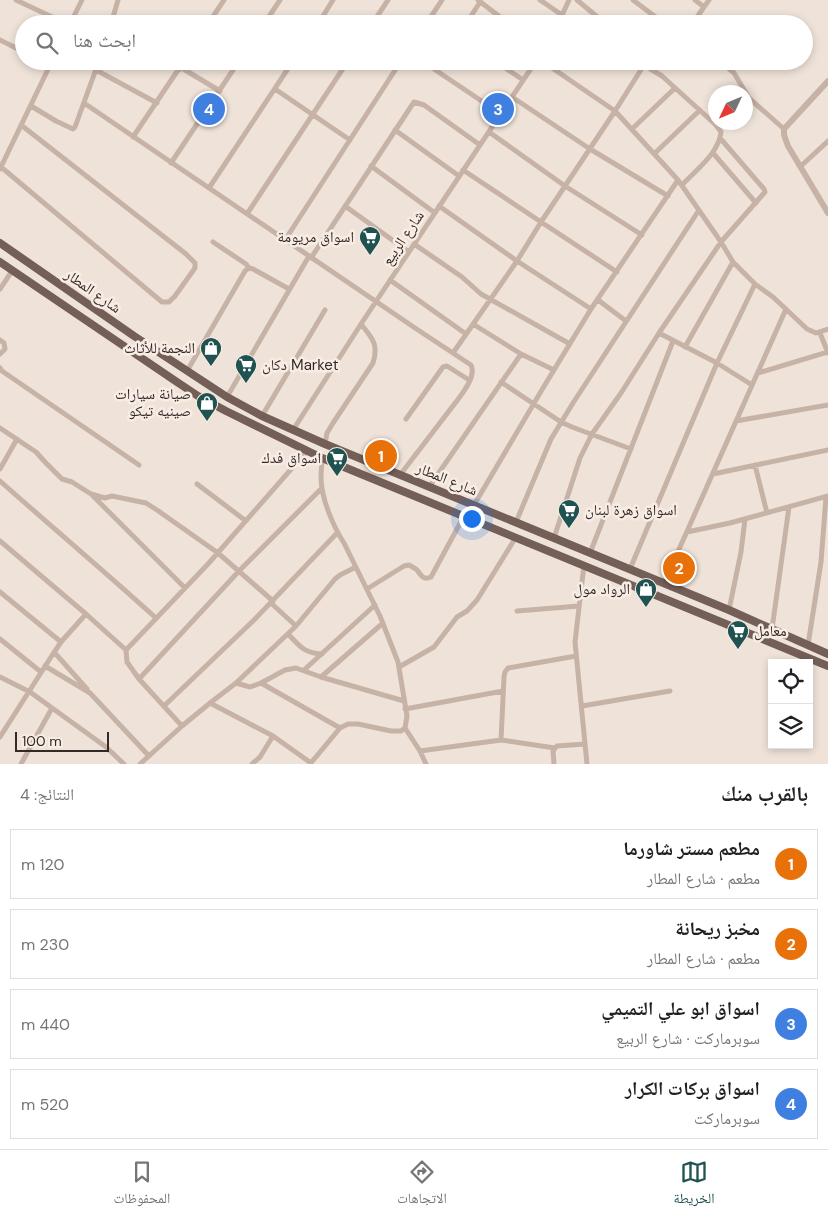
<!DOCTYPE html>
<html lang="ar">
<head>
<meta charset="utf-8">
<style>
	body { margin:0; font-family:"DM Sans","Noto Naskh Arabic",sans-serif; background:#f6f6f6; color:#202124; direction:rtl }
	.controls { position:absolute; right:15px; bottom:15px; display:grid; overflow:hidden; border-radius:0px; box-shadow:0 2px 8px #0003 }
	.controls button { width:45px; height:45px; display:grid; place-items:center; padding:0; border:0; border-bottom:1px solid #e0e0e0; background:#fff; color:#202124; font:25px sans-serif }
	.compass { position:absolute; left:708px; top:85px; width:45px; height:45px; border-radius:50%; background:#fff; box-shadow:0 2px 8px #0003; rotate:226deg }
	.scale { position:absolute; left:15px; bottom:12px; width:94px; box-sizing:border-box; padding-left:5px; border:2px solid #332926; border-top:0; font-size:14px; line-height:18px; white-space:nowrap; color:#332926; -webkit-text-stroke:4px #f8ede5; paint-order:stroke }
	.you { position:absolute; left:471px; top:518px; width:18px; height:18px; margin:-12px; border:4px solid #fff; border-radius:50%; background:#1a73e8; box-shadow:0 0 0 8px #1a73e833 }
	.badge { display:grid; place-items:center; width:32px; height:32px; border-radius:50%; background:#1f5250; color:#fff; font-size:16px; font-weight:700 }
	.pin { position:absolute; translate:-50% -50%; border:2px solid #fff; box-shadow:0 1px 5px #0006 }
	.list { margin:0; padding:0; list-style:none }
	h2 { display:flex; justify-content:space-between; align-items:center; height:65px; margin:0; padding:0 20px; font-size:21px }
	h2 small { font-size:16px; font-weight:400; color:#757577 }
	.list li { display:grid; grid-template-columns:32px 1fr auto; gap:15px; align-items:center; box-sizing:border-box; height:70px; margin:0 10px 10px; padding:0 10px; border:1px solid #e0e0e0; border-radius:0px }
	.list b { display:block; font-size:19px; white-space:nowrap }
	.list p { margin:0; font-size:16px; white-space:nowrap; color:#757577 }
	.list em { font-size:16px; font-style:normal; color:#757577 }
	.icon { flex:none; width:28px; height:28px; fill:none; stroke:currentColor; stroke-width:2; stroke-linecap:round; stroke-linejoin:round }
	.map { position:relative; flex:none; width:828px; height:764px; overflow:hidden; direction:ltr }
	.search { position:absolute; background:#fff; box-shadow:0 2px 8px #0003; left:15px; right:15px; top:15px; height:55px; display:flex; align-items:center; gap:12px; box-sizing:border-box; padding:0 18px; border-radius:28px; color:#757577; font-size:19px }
	.sheet { height:385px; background:#fff }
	nav { display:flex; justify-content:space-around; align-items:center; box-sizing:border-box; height:70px; border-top:1px solid #e0e0e0; background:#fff; font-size:14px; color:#757577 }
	nav a { display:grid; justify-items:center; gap:2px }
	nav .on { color:#1f5250 }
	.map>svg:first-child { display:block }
</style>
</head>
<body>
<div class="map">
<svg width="828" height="764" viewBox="0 0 828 764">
	<rect width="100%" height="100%" fill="#efe3d9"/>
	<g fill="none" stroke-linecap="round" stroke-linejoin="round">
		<path stroke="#c7b2a6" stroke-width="5" d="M16 0 67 24
			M478 0 509 24
			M540 0 562 15
			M577 0 606 24
			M633 0 665 24
			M695 0 704 7
			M70 24 82 0
			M111 24 118 0
			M208 24 224 0
			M264 24 280 0
			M318 24 333 0
			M372 24 388 0
			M426 24 442 0
			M466 24 480 2
			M558 24 569 0
			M692 24 709 0
			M0 40 24 52
			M42 61 50 65
			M162 61 179 70
			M422 61 501 114
			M495 61 523 80
			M542 61 615 111 678 180 721 242 733 262 755 284 773 297 807 329 816 333 828 329
			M641 61 644 65 662 76 716 125 721 132C719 153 696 170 682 185
			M720 61 734 73 749 98 784 129
			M180 67 220 91
			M434 69 440 61
			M96 70 157 103
			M275 89 350 140
			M512 97 590 149 668 196
			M84 103 415 328 471 365C476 375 465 390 459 398L400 475
			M31 106 56 121 73 129 75 127 99 61
			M632 129 675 88
			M395 130 459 176
			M489 132 565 186 642 235
			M133 137 184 61
			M713 153 756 203
			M654 154 700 110
			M171 163 239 61
			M371 166 435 213
			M801 166 828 141
			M1 167 162 302H169L175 296 195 268V263L186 254 21 125
			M0 169 52 61
			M463 170 541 222 617 272
			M209 188 293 61
			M345 206 409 252
			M439 206 517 261 591 309
			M247 214 348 61
			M285 240 401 61
			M213 242 246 264 249 268
			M414 244 462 277 481 294 570 344
			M311 258 414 102 424 105 480 145
			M390 280 466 334
			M0 289 12 271
			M598 300 626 321
			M473 324 521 354 554 370
			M659 333 717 363 752 385
			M820 333 828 353
			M0 340 4 343 5 349 0 354
			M685 347 733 262
			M453 353 517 261 541 222 615 111 644 65
			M0 368 2 371 139 465
			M187 371 245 271 249 268 253 269 289 289
			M758 373 828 352
			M501 382 561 422 572 427 631 449
			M227 397 309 256
			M262 416 325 310
			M406 419 443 367 447 366 469 380
			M736 421 828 405
			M0 428 36 452 45 462 62 479 72 482 91 494 105 498 112 496 146 503 157 510 218 553 273 601
			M293 430 361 324 536 61
			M325 444 327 433 333 423 373 363C379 344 372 338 361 324
			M755 465 767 513
			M0 469 17 439
			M713 474 828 450
			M0 481C52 527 105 572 156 618
			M197 484 246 521
			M429 487 521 354
			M93 496 185 588
			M474 505 543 388 591 309 678 180
			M516 522 551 439 573 403 699 210
			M687 532 730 523 828 496
			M554 538 580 458 592 434 621 393 659 333 721 242 765 192 764 189 720 138
			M0 541 86 614 126 650
			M590 553 673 341
			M584 565 575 642 587 764
			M630 569 717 363 755 284
			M664 583 786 309
			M367 589 404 566 409 565C411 566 414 568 416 569 421 574 422 581 431 577L464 516
			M0 592 61 642
			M271 603 296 626
			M729 610 741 552 745 519
			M517 611 579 606
			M772 629 789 507
			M288 634C300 646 303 653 322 654
			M0 639 41 672
			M808 645 821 562 826 497
			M54 652 87 689
			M45 666 90 693 149 756
			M399 667 434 647 457 617 467 611 477 600 516 537
			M304 670 375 605
			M0 677 30 692 106 747 124 764
			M321 677 383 623
			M139 679 239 571 322 488
			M236 683 250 687 261 683 285 670 296 668 321 677 404 701
			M261 683 340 728
			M210 703 236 683 296 626 335 579 340 575 356 567
			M164 706 254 620 337 533
			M582 706 670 691
			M405 709 503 691
			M182 726 139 679 127 662 126 650 208 564 307 451
			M405 728 420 751 426 764
			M0 737 51 657 61 642 86 614
			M501 740 504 677 505 672 508 668 576 656
			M420 751 501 740 555 748
			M21 764 52 708
			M140 764 182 726 210 703 273 736 311 763
			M252 764 260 757 273 736
			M310 764 340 728 348 724H358L391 731H401L405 728 407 716 398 662 380 616 344 543C333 526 321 498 321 477 321 471 322 464 322 458
			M554 764 553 751 555 748 557 746 585 744"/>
		<path stroke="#c7b2a6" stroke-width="6" d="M828 81 784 129V135L788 146 828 213"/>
		<path stroke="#745f58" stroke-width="8" d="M0 243 134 336 227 397 262 416 325 444 729 610 828 654
			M0 262 174 380 198 396 226 411 322 458 828 666"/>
	</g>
	<defs>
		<g id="supermarket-pin" transform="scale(1.125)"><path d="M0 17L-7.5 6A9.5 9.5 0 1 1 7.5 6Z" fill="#1f5250" stroke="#f8ede5"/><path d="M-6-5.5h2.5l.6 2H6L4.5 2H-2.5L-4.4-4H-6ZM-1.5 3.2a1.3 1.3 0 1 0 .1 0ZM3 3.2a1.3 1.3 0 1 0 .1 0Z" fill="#fff"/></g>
		<g id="shop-pin" transform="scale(1.125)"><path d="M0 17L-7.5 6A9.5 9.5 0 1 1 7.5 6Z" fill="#1f5250" stroke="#f8ede5"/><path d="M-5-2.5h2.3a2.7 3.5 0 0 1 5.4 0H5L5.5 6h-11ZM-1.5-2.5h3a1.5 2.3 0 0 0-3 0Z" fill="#fff"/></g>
	</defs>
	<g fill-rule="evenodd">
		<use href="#supermarket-pin" x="370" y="237"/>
		<use href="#shop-pin" x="211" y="348"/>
		<use href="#supermarket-pin" x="246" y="365"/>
		<use href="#shop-pin" x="207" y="403"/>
		<use href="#supermarket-pin" x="337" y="458"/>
		<use href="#supermarket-pin" x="569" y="510"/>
		<use href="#shop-pin" x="646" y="589"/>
		<use href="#supermarket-pin" x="738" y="631"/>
	</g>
	<g text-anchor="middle" stroke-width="5" stroke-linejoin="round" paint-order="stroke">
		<g font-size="15" fill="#332926" stroke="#f8ede5" text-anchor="end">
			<text x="354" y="242">اسواق مريومة</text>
			<text x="195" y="353">النجمة للأثاث</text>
			<text x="262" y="370" text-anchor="start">دكان Market</text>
			<text x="191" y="399">صيانة سيارات<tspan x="191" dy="17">صينيه تيكو</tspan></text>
			<text x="321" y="463">اسواق فدك</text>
			<text x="585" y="515" text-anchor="start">اسواق زهرة لبنان</text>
			<text x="630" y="594">الرواد مول</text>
			<text x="754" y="636" text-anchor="start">معامل</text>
		</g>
		<g font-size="15" fill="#332926" stroke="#f8ede5">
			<text transform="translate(403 238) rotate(-56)" y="5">شارع الربيع</text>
			<text transform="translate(93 291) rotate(35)" y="5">شارع المطار</text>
			<text transform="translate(447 479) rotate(22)" y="5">شارع المطار</text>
		</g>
	</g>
</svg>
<div class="controls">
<button><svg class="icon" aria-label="locate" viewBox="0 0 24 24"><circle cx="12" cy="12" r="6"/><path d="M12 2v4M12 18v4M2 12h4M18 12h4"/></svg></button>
<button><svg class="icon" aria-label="layers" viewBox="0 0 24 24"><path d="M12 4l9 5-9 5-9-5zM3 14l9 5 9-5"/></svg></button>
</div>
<svg class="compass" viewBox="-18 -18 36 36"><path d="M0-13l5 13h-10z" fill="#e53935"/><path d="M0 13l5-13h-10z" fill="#757577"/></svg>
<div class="scale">100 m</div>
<div class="you"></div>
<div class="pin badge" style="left:381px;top:456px;background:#e8710a">1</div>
<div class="pin badge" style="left:679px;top:568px;background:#e8710a">2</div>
<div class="pin badge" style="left:498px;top:109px;background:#3f7fe0">3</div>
<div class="pin badge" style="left:209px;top:109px;background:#3f7fe0">4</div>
<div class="search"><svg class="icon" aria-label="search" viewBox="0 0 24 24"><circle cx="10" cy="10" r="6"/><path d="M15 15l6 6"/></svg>ابحث هنا</div>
</div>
<section class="sheet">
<h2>بالقرب منك<small>النتائج: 4</small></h2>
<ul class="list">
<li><span class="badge" style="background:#e8710a">1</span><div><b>مطعم مستر شاورما</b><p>مطعم · شارع المطار</p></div><em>120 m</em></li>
<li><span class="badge" style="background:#e8710a">2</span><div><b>مخبز ريحانة</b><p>مطعم · شارع المطار</p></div><em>230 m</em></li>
<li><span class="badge" style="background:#3f7fe0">3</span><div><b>اسواق ابو علي التميمي</b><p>سوبرماركت · شارع الربيع</p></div><em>440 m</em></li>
<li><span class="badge" style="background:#3f7fe0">4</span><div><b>اسواق بركات الكرار</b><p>سوبرماركت</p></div><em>520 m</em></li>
</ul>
</section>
<nav>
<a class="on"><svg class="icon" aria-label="map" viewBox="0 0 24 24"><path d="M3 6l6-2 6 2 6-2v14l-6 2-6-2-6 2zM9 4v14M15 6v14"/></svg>الخريطة</a>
<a><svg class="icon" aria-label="directions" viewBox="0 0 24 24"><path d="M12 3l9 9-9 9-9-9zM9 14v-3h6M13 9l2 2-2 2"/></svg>الاتجاهات</a>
<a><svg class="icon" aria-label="saved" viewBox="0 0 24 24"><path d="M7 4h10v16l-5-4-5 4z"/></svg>المحفوظات</a>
</nav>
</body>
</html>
